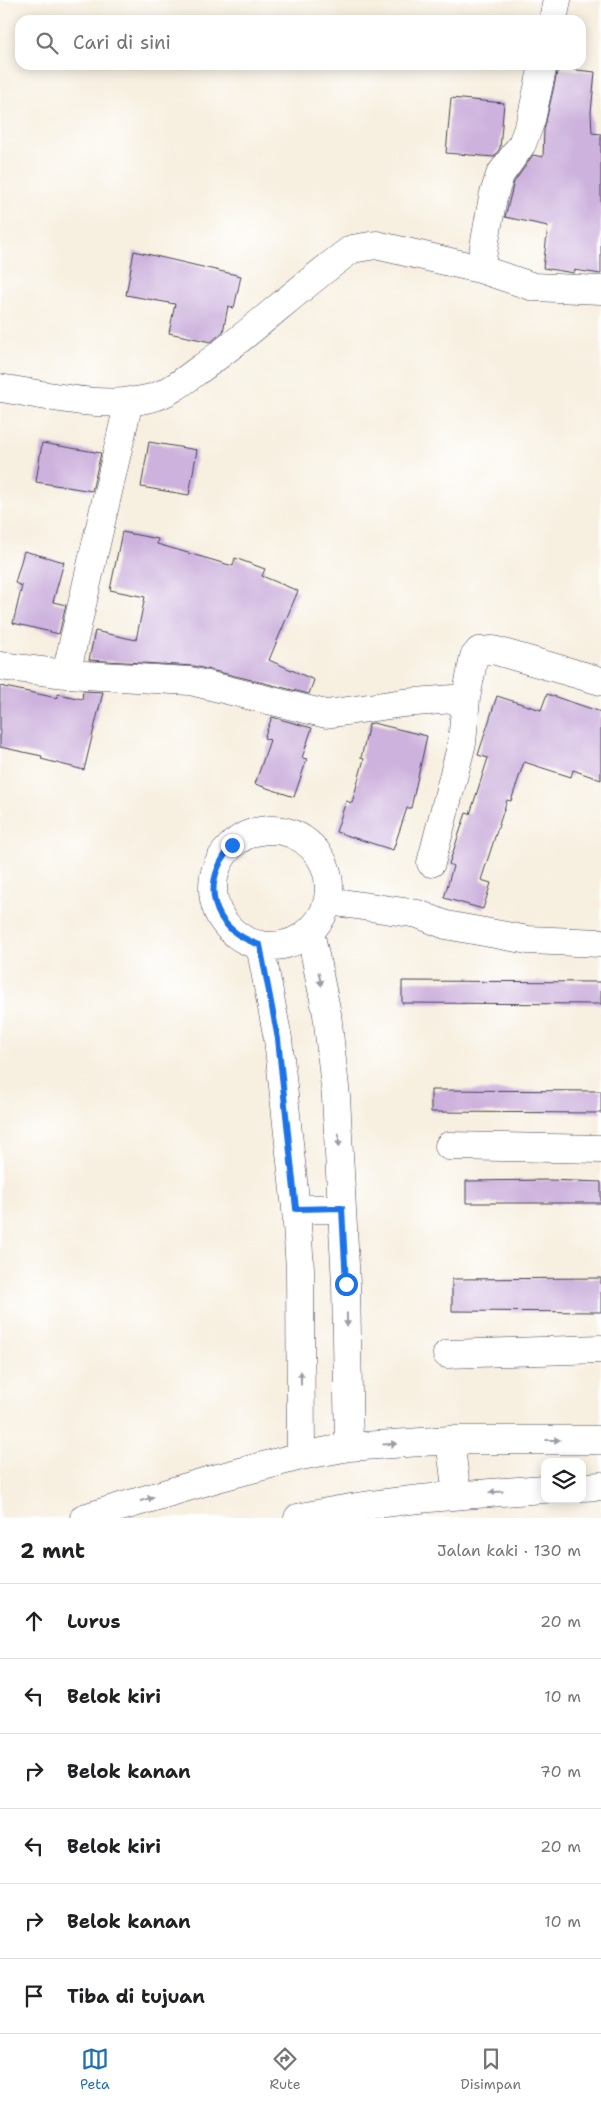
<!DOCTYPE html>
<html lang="id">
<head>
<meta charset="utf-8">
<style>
	body { margin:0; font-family:"Shantell Sans",sans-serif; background:#f2f2f2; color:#202124 }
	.controls { position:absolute; right:15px; bottom:15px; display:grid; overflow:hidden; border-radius:10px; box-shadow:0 2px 12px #0003 }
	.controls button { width:45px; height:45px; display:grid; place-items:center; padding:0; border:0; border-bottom:1px solid #e0e0e0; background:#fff; color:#202124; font:25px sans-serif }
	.stop { position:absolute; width:15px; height:15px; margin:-11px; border:4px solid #1a73e8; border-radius:50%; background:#fff }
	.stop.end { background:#1a73e8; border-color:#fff; box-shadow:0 1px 5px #0008 }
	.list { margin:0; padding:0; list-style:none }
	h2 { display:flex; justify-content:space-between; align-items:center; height:65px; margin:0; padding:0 20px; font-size:21px }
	h2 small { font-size:16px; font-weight:400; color:#757577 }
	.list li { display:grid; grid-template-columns:32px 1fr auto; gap:15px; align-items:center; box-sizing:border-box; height:75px; padding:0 20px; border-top:1px solid #e0e0e0 }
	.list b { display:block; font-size:19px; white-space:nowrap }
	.list em { font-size:16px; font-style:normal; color:#757577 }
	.icon { flex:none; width:28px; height:28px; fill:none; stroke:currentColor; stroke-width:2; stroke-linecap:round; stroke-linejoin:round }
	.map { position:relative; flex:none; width:601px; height:1518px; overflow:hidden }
	.search { position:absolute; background:#fff; box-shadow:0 2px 12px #0003; left:15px; right:15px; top:15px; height:55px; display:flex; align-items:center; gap:12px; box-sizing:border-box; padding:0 18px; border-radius:15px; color:#757577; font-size:19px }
	.sheet { height:515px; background:#fff }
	nav { display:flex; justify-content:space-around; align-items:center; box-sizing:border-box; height:70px; border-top:1px solid #e0e0e0; background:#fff; font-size:14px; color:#757577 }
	nav a { display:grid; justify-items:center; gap:2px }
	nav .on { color:#1f6fb2 }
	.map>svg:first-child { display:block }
</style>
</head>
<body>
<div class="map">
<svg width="601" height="1518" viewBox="0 0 601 1518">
	<rect width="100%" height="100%" fill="#fff"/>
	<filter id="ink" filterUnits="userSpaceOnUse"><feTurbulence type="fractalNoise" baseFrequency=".02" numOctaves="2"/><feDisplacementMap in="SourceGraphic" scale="10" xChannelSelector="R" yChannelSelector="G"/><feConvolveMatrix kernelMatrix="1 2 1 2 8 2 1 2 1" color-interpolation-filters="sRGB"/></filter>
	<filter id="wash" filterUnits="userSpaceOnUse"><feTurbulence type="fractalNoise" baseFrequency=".0096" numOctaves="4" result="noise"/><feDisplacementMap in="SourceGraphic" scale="20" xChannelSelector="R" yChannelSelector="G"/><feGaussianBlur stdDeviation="1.12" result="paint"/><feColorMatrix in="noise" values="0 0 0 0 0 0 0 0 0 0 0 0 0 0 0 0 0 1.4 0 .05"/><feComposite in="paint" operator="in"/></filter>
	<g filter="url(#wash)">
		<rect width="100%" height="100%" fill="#f7efdf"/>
		<g id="blocks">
			<path fill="#cdb2dd" d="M558 68 595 72 591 112 592 133 601 134V274L574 270V273L543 268 548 226 505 217 514 182 533 155 543 157 544 130Z
				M451 98 504 103 500 148 494 157 446 153Z
				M134 251 241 276 234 308 228 306 223 332 211 342 169 333 175 304 126 295Z
				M149 442 197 450 189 495 141 487Z
				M42 443 101 453 92 491 36 482Z
				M122 532 158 539 157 544 233 566 235 558 265 569 262 576 298 591 269 660 314 680 309 694 194 666 89 660 95 631 136 640 145 597 110 590Z
				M24 551 64 562 53 602 66 605 59 634 13 623 22 586 15 583Z
				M0 686 57 698 58 694 82 699 83 691 103 692 84 770 41 759 42 756 0 747Z
				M547 694 601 712V780L573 770 571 777 524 762 511 801 507 800 481 880 491 883 483 909 444 898 453 866 449 864 466 813 470 814 488 758 478 755 497 696 541 710Z
				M272 717 312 728 302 758 307 759 294 797 255 784 270 740 264 738Z
				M373 723 427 736 411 808H407L393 850 336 832 346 801 352 803 364 759 361 758 369 724Z
				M402 981 601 982V1004L402 1003Z
				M431 1090 598 1091H601V1113L431 1112Z
				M549 1180 601 1182V1203H466V1181Z
				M601 1278V1312L452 1311V1279Z"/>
		</g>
	</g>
	<g filter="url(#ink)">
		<use href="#blocks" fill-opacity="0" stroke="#424154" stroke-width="1"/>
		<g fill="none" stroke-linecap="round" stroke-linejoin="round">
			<g stroke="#424154" stroke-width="29">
				<path id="minor" d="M553 20 557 0
					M480 269 493 197 500 175 522 144 531 120 543 65
					M0 388C48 395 103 410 151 398 168 394 185 380 200 369 253 332 299 287 352 249L376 245 480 269 534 287 601 290
					M0 666 66 674 190 681 326 714 403 703 466 698
					M66 674 129 401
					M213 888a58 58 0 1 1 116 0a58 58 0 1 1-116 0Z
					M431 863 462 743 466 698 474 657 479 651 493 650 601 681
					M328 901 418 914 446 925 528 940 601 943
					M310 931 327 1014 336 1097 346 1284 349 1447
					M260 945 278 1039 296 1209 300 1269 301 1456
					M449 1146 601 1149
					M296 1209H342
					M447 1354 601 1349
					M450 1440 457 1495
					M582 1487 601 1486
					M84 1518 214 1479 301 1456 349 1447 450 1440H601
					M298 1518C379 1500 462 1495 545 1489"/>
			</g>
			<use href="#minor" stroke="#fff" stroke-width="28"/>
		</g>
		<defs><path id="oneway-solid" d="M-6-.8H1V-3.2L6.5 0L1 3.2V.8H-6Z" transform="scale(1.25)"/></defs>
		<g fill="#9c9ca7">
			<use href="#oneway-solid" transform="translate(320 979) rotate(78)"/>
			<use href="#oneway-solid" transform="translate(339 1140) rotate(87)"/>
			<use href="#oneway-solid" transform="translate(347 1320) rotate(89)"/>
			<use href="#oneway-solid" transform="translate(301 1378) rotate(-90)"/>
			<use href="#oneway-solid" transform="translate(553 1440)"/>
			<use href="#oneway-solid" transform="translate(390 1444) rotate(-4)"/>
			<use href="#oneway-solid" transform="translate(496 1492) rotate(176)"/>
			<use href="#oneway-solid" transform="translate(147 1499) rotate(-17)"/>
		</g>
	</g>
	<g fill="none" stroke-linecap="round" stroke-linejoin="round" filter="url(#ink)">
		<path stroke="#1a73e8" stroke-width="6" d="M232 845C200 885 210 928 260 945L278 1039 296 1209 342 1208 346 1284"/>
	</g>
</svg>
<div class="controls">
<button><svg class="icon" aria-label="layers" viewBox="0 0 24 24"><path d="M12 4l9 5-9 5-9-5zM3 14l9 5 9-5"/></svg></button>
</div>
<div class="stop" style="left:346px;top:1284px"></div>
<div class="stop end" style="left:232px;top:845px"></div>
<div class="search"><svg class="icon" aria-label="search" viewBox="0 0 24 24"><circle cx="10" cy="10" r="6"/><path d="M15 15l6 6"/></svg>Cari di sini</div>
</div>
<section class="sheet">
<h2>2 mnt<small>Jalan kaki · 130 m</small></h2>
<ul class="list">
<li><svg class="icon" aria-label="ahead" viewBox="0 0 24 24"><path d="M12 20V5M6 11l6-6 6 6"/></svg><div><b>Lurus</b></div><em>20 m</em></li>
<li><svg class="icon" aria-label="left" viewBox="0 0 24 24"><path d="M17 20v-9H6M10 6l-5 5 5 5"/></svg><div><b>Belok kiri</b></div><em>10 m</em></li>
<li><svg class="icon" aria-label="right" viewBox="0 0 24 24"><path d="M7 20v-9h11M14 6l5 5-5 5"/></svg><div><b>Belok kanan</b></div><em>70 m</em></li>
<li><svg class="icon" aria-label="left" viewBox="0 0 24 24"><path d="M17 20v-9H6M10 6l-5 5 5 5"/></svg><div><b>Belok kiri</b></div><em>20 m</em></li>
<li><svg class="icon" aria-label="right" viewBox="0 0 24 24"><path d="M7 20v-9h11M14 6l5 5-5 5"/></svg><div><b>Belok kanan</b></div><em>10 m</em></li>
<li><svg class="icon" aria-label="arrive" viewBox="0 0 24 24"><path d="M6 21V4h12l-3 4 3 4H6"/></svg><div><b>Tiba di tujuan</b></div></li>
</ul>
</section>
<nav>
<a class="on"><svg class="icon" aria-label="map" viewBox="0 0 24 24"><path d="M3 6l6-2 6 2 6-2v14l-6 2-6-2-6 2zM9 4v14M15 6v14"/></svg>Peta</a>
<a><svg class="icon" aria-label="directions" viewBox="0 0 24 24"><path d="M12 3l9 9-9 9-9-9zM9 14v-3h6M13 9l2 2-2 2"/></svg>Rute</a>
<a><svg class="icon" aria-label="saved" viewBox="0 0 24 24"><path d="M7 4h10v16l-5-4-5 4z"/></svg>Disimpan</a>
</nav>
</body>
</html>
